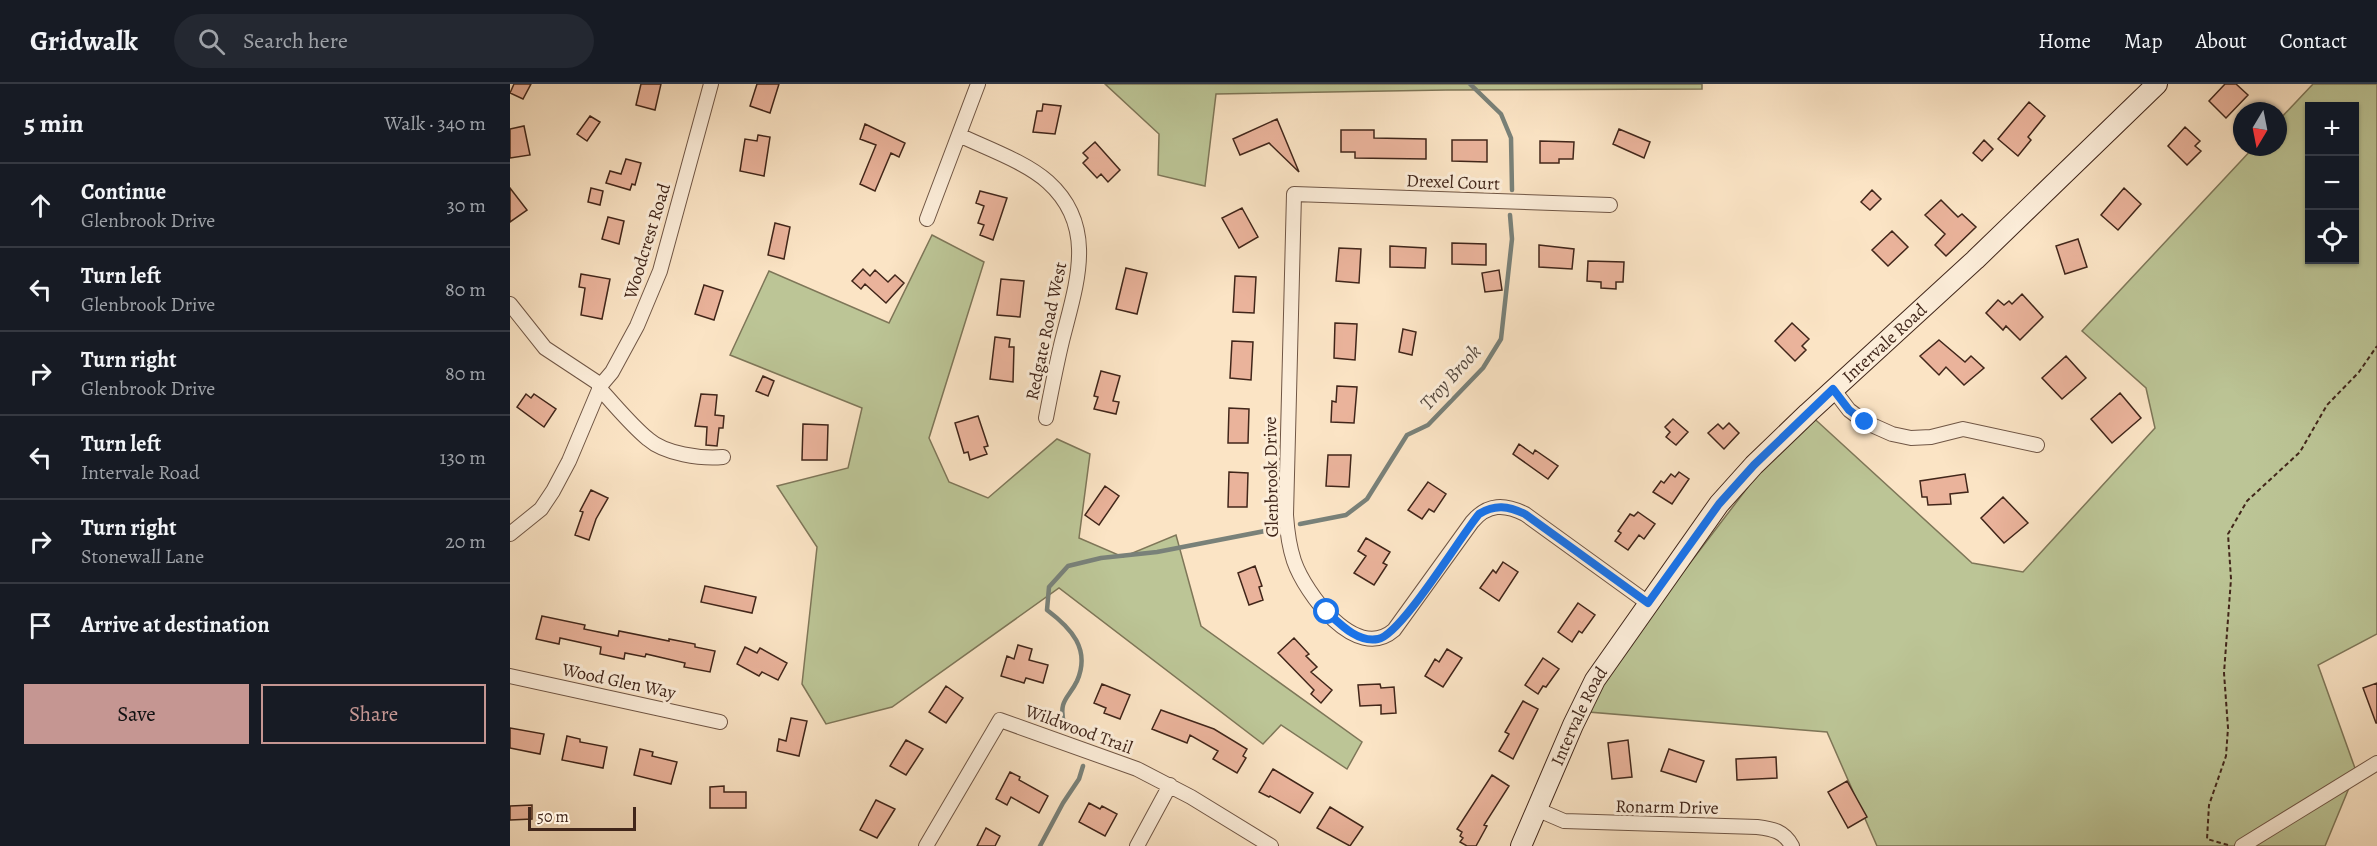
<!DOCTYPE html>
<html lang="en">
<head>
<meta charset="utf-8">
<style>
	body { margin:0; font-family:Alegreya,serif; background:#242831; color:#f1f3f6 }
	.controls { position:absolute; right:18px; top:18px; display:grid; overflow:hidden; border-radius:0px; box-shadow:0 2px 4px #0004 }
	.controls button { width:54px; height:54px; display:grid; place-items:center; padding:0; border:0; border-bottom:2px solid #363941; background:#171b24; color:#f1f3f6; font:30px sans-serif }
	.compass { position:absolute; left:1723px; top:18px; width:54px; height:54px; border-radius:50%; background:#171b24; box-shadow:0 2px 4px #0004; rotate:190deg }
	.scale { position:absolute; left:18px; bottom:15px; width:108px; box-sizing:border-box; padding-left:6px; border:3px solid #41261a; border-top:0; font-size:16px; line-height:21px; white-space:nowrap; color:#41261a; -webkit-text-stroke:4px #fcedd9; paint-order:stroke }
	.stop { position:absolute; width:18px; height:18px; margin:-14px; border:4px solid #1a73e8; border-radius:50%; background:#fff }
	.stop.end { background:#1a73e8; border-color:#fff; box-shadow:0 2px 6px #0008 }
	.list { margin:0; padding:0; list-style:none }
	h2 { display:flex; justify-content:space-between; align-items:center; height:78px; margin:0; padding:0 24px; font-size:26px }
	h2 small { font-size:20px; font-weight:400; color:#9ea1a6 }
	.list li { display:grid; grid-template-columns:39px 1fr auto; gap:18px; align-items:center; box-sizing:border-box; height:84px; padding:0 24px; border-top:2px solid #363941 }
	.list b { display:block; font-size:22px; white-space:nowrap }
	.list p { margin:0; font-size:20px; white-space:nowrap; color:#9ea1a6 }
	.list em { font-size:20px; font-style:normal; color:#9ea1a6 }
	.actions { display:flex; gap:12px; padding:18px 24px }
	.actions a { flex:1; padding:14px 0; border:2px solid #c59692; border-radius:0px; text-align:center; font-size:21px; color:#c59692 }
	.actions .main { background:#c59692; color:#111 }
	.icon { flex:none; width:33px; height:33px; fill:none; stroke:currentColor; stroke-width:2; stroke-linecap:round; stroke-linejoin:round }
	.map { position:relative; flex:none; width:1867px; height:762px; overflow:hidden }
	header { display:flex; align-items:center; gap:36px; box-sizing:border-box; height:84px; padding:0 30px; background:#171b24; border-bottom:2px solid #363941 }
	header strong { font-size:28px }
	nav { display:flex; gap:33px; margin-inline-start:auto; font-size:21px }
	.search { width:420px; height:54px; background:#242831; display:flex; align-items:center; gap:15px; box-sizing:border-box; padding:0 21px; border-radius:33px; color:#9ea1a6; font-size:22px }
	main { display:flex }
	aside { flex:1; background:#171b24 }
	.map>svg:first-child { display:block }
</style>
</head>
<body>
<header>
<strong>Gridwalk</strong>
<div class="search"><svg class="icon" aria-label="search" viewBox="0 0 24 24"><circle cx="10" cy="10" r="6"/><path d="M15 15l6 6"/></svg>Search here</div>
<nav><a>Home</a><a>Map</a><a>About</a><a>Contact</a></nav>
</header>
<main>
<aside>
<h2>5 min<small>Walk · 340 m</small></h2>
<ul class="list">
<li><svg class="icon" aria-label="ahead" viewBox="0 0 24 24"><path d="M12 20V5M6 11l6-6 6 6"/></svg><div><b>Continue</b><p>Glenbrook Drive</p></div><em>30 m</em></li>
<li><svg class="icon" aria-label="left" viewBox="0 0 24 24"><path d="M17 20v-9H6M10 6l-5 5 5 5"/></svg><div><b>Turn left</b><p>Glenbrook Drive</p></div><em>80 m</em></li>
<li><svg class="icon" aria-label="right" viewBox="0 0 24 24"><path d="M7 20v-9h11M14 6l5 5-5 5"/></svg><div><b>Turn right</b><p>Glenbrook Drive</p></div><em>80 m</em></li>
<li><svg class="icon" aria-label="left" viewBox="0 0 24 24"><path d="M17 20v-9H6M10 6l-5 5 5 5"/></svg><div><b>Turn left</b><p>Intervale Road</p></div><em>130 m</em></li>
<li><svg class="icon" aria-label="right" viewBox="0 0 24 24"><path d="M7 20v-9h11M14 6l5 5-5 5"/></svg><div><b>Turn right</b><p>Stonewall Lane</p></div><em>20 m</em></li>
<li><svg class="icon" aria-label="arrive" viewBox="0 0 24 24"><path d="M6 21V4h12l-3 4 3 4H6"/></svg><div><b>Arrive at destination</b></div></li>
</ul>
<div class="actions"><a class="main">Save</a><a>Share</a></div>
</aside>
<div class="map">
<svg width="1867" height="762" viewBox="0 0 1867 762">
	<rect width="100%" height="100%" fill="#fbe4c5"/>
	<filter id="stains"><feTurbulence type="fractalNoise" baseFrequency=".00333" numOctaves="4"/><feColorMatrix values="0 0 0 0 .2 0 0 0 0 .09 0 0 0 0 .02 0 0 0 .5 -.17"/></filter>
	<radialGradient id="worn" r=".72"><stop offset=".6" stop-color="#630" stop-opacity="0"/><stop offset="1" stop-color="#630" stop-opacity=".3"/></radialGradient>
	<path fill="#bcc596" stroke="#7e7658" stroke-width="1.5" fill-rule="evenodd" d="M595 0H1192V5L936 6 706 10 695 102 648 91 649 50Z
		M1803 0H1867V550L1808 581 1846 687 1815 762H1367L1317 648 1067 627 1296 327 1462 479 1513 488 1645 344 1636 304 1572 247 1744 63H1768V37ZM1800 22H1844V176H1800Z
		M422 151 474 178 419 354 439 398 478 414 547 355 580 370 569 454 613 473 666 451 691 542 852 658 837 685 771 641 753 660 549 504 382 623 316 640 292 600 307 463 267 402 338 384 352 324 220 271 259 187 379 239Z"/>
	<g fill="none" stroke-linecap="round" stroke-linejoin="round">
		<path stroke="#798179" stroke-width="4.5" d="M960 0 991 30 1001 54 1002 106
			M790 440 836 431 857 415 897 351 918 341 973 284 991 255 1002 155 1000 131
			M554 639C548 616 559 614 567 597 581 565 561 544 537 526L539 503 558 482 591 474 647 468 765 445
			M530 762 553 719 569 695 573 682"/>
	</g>
	<path fill="#eab39b" stroke="#41261a" stroke-width="1.5" d="M4 0H21L13 15 0 9Z
		M131 0H151L145 26 126 21Z
		M247 0H269L260 29 240 22Z
		M1715 0H1726L1738 11 1716 34 1699 17Z
		M1519 18 1535 32 1518 53 1521 56 1508 72 1488 55Z
		M533 20 551 22 545 50 523 48 527 27H532Z
		M80 32 90 38 77 57 67 50Z
		M767 35 789 88 759 59 730 71 723 55Z
		M355 40 395 59 389 73 381 69 365 107 350 100 366 61 350 55Z
		M14 42 20 71 0 74V45Z
		M1675 43 1690 57 1685 62 1691 67 1677 81 1658 62Z
		M1109 45 1140 58 1134 74 1103 60Z
		M831 46H864V54L916 55V75L845 74V68H831Z
		M248 51 260 53 254 92 230 87 235 55 247 57Z
		M942 56H977V78L942 77Z
		M1474 56 1483 65 1472 77 1463 69Z
		M1030 57 1064 58 1063 75H1049V79H1030Z
		M585 58 610 86 598 98 591 90 587 94 573 79 578 74 573 69Z
		M116 75 131 79 125 101 122 100 120 106 96 99 100 87 111 90Z
		M0 104 17 126 0 138Z
		M81 104 93 107 90 121 78 118Z
		M1614 104 1631 120 1608 146 1591 131Z
		M1362 106 1371 115 1360 126 1351 118Z
		M470 107 497 114 483 156 470 151 474 141 468 139 474 122 466 119Z
		M1431 116 1448 133 1452 130 1466 143 1436 172 1425 161 1435 150 1415 131Z
		M732 124 748 153 729 164 712 134Z
		M98 133 114 137 109 160 92 155Z
		M265 139 280 143 274 175 258 171Z
		M1382 147 1398 163 1378 182 1362 166Z
		M1568 155 1577 183 1555 190 1546 162Z
		M942 159 976 160V181L942 180Z
		M1029 161 1064 165 1062 185 1029 183Z
		M880 162 916 164 915 184 880 183Z
		M829 164 851 165 849 199 826 197Z
		M1078 177 1114 178 1113 198H1106V205L1091 204V198L1077 197Z
		M616 184 637 189 627 230 606 225Z
		M353 185 360 192 365 186 378 198 385 191 394 199 376 219 355 200 351 205 342 197Z
		M989 186 992 206 975 208 972 189Z
		M71 190 100 195 92 235 71 231 75 204 69 203Z
		M725 192 746 193 744 229 723 228Z
		M491 195 514 197 510 233 487 231Z
		M194 201 213 207 204 236 185 230Z
		M1512 210 1533 233 1510 256 1496 242 1493 246 1476 229 1488 216 1494 221 1499 217 1502 220Z
		M825 239 847 240 845 276 824 274Z
		M1282 239 1299 255 1292 262 1296 266 1285 277 1265 257Z
		M893 245 906 248 902 271 889 268Z
		M485 253 500 255 499 263H504L503 298 480 295Z
		M1429 256 1455 278 1461 272 1474 284 1454 301 1436 283 1429 291 1410 272Z
		M722 257 743 258 741 296 720 294Z
		M1556 272 1576 294 1552 315 1532 294Z
		M591 287 610 292 603 317 609 318 606 330 584 325 588 313 584 312Z
		M253 292 264 297 258 312 246 307Z
		M827 302 847 303 844 339 821 338 822 317 826 318Z
		M1610 309 1631 334 1602 359 1581 335Z
		M16 310 21 314 24 310 46 325 34 343 7 323Z
		M191 310 207 311 205 331 214 332 213 344H209L207 362 196 361 197 343 185 342Z
		M719 324 739 325 738 359H718Z
		M468 332 478 362 474 363 477 370 460 376 458 368 454 369 445 339Z
		M1163 335 1178 348 1166 361 1156 353 1160 348 1155 343Z
		M1219 339 1229 349 1214 365 1198 349 1208 340 1213 345Z
		M293 340 318 341 317 376H292Z
		M1009 360 1023 370 1025 366 1048 382 1038 395 1003 370Z
		M818 371H841L839 403 816 402Z
		M719 388 738 389 737 423H718Z
		M1169 388 1179 395 1162 420 1143 408 1151 397 1154 399 1161 390 1165 393Z
		M1455 390 1458 408 1440 410 1441 420 1418 421 1417 413H1412L1410 397Z
		M918 398 936 410 924 428 919 425 912 435 898 426Z
		M595 402 609 412 589 441 575 431Z
		M81 406 98 414 86 435 79 456 65 451 73 428 70 427Z
		M1493 413 1518 439 1494 459 1471 434Z
		M1128 428 1145 440 1134 455 1129 451 1118 466 1105 457 1111 449 1108 447 1120 430 1124 432Z
		M856 454 880 468 873 479 877 481 864 501 844 489 856 472 848 467Z
		M993 478 1008 488 989 517 970 504 983 486 986 489Z
		M745 482 752 502 749 503 753 516 739 521 728 489Z
		M195 502 246 513 242 529 191 518Z
		M1068 519 1085 531 1072 549 1069 547 1062 558 1048 548Z
		M32 532 75 541 74 545 108 552 109 547 159 557V555L185 560V563L205 567 200 588 174 583 175 579 136 570 135 573 115 569 114 575 90 570 91 563 50 554 49 560 26 555Z
		M784 554 799 570 796 572 807 583 801 588 822 606 811 619 801 610 804 606 768 569Z
		M508 561 522 565 519 576 538 581 533 599 516 594 514 599 491 592 497 572 504 575Z
		M235 563 247 569 250 564 277 579 268 596 252 588 249 592 227 580Z
		M937 565 952 574 933 603 915 592 925 575 929 578Z
		M1033 574 1049 585 1036 603 1033 602 1028 610 1015 601Z
		M1867 599V639H1866L1853 604Z
		M592 600 620 611 610 635 594 629 596 624 584 619Z
		M870 600 871 604 884 603 886 629 871 630V621L850 622 848 601Z
		M436 602 453 614 436 639 419 628Z
		M1013 617 1028 625 1003 675 989 667 999 650 995 648Z
		M651 626 704 645 737 665 733 672 736 674 727 689 703 675 708 667 680 651 677 659 642 645Z
		M281 634 297 637 289 672 267 667 269 655 276 657Z
		M0 644 34 650 30 670 0 664Z
		M57 652 70 655V658L97 663 93 684 52 676Z
		M396 656 413 665 396 691 380 682Z
		M1118 656 1122 693 1102 695 1098 659Z
		M130 665 143 668 142 672 167 678 161 700 124 691Z
		M1159 665 1194 677 1186 698 1151 687Z
		M1266 673 1267 694 1227 696 1226 675Z
		M763 685 803 709 790 729 760 712 759 713 749 708Z
		M500 688 510 693 509 696 538 712 529 729 501 713 497 721 486 715Z
		M982 691 999 702 974 741 977 742 966 762H957L950 758 953 754 950 752 952 748 947 745Z
		M1337 697 1357 733 1338 744 1318 708Z
		M214 702V708H236V724H200V703Z
		M366 716 385 725 367 754 350 746Z
		M579 719 590 725 592 722 607 730 595 752 569 738Z
		M22 721V735L0 736V722Z
		M820 723 853 743 840 762 807 744Z
		M476 744 490 752 485 762H467Z"/>
	<g fill="none" stroke-linecap="round" stroke-linejoin="round">
		<g stroke="#705645" stroke-width="16">
			<path id="street" d="M449 51C476 64 516 78 538 98 588 143 566 201 552 257 546 282 541 308 536 334
				M1100 121 784 110 776 431C777 446 779 462 784 477 795 509 846 579 884 546L962 438C978 419 995 420 1015 430L1138 519
				M417 135 468 0
				M0 220 35 264 91 301
				M89 304C105 321 120 340 138 355 155 370 191 375 213 373
				M1323 305 1339 326 1355 338 1382 350 1401 354 1421 353 1453 345 1527 361
				M0 450 31 425 43 407 59 377 91 301 102 288 127 242 150 187 201 0
				M0 592 210 638
				M1026 725 1054 737 1247 743C1263 745 1274 747 1282 762
				M416 762 490 636 627 685 681 713 761 762
				M627 762 660 701
				M1732 762 1867 679"/>
		</g>
		<g stroke="#41261a" stroke-width="22">
			<g id="secondary">
				<path id="s1" d="M1011 762 1063 641 1085 596 1209 420 1244 381 1298 329 1465 176 1647 0"/>
			</g>
		</g>
		<path stroke="#41261a" stroke-width="2" stroke-dasharray="4.5 3" stroke-linecap="butt" d="M1718 761 1697 755 1699 721 1716 672 1718 644 1714 589 1721 495 1718 450 1737 417 1790 368 1817 321 1849 288 1867 262"/>
		<use href="#street" stroke="#fcedd9" stroke-width="14"/>
		<use href="#secondary" stroke="#fcedd9" stroke-width="20"/>
	</g>
	<g fill="none" stroke-linecap="round" stroke-linejoin="round">
		<path stroke="#1a73e8" stroke-width="8" d="M817 528C831 541 848 559 868 555 891 551 950 453 969 430 985 420 998 422 1015 430L1138 519 1209 420 1244 381 1323 305 1339 326 1355 338"/>
	</g>
	<g text-anchor="middle" stroke-width="6" stroke-linejoin="round" paint-order="stroke">
		<g font-size="18" fill="#41261a" stroke="#fcedd9">
			<text transform="translate(943 98) rotate(2)" y="6">Drexel Court</text>
			<text transform="translate(137 157) rotate(-73)" y="6">Woodcrest Road</text>
			<text transform="translate(536 247) rotate(-78)" y="6">Redgate Road West</text>
			<text dy="6" stroke="none"><textPath href="#s1" startOffset="628">Intervale Road</textPath></text>
			<text transform="translate(761 393) rotate(-91)" y="6">Glenbrook Drive</text>
			<text transform="translate(109 597) rotate(12)" y="6">Wood Glen Way</text>
			<text dy="6" stroke="none"><textPath href="#s1" startOffset="142">Intervale Road</textPath></text>
			<text transform="translate(569 645) rotate(20)" y="6">Wildwood Trail</text>
			<text transform="translate(1157 723) rotate(1)" y="6">Ronarm Drive</text>
		</g>
		<g font-size="20" font-style="italic" fill="#584c42" stroke="#fcedd9">
			<text transform="translate(940 293) rotate(-48)" y="7">Troy Brook</text>
		</g>
	</g>
	<rect width="100%" height="100%" filter="url(#stains)"/>
	<rect width="100%" height="100%" fill="url(#worn)"/>
</svg>
<div class="controls">
<button>+</button>
<button>−</button>
<button><svg class="icon" aria-label="locate" viewBox="0 0 24 24"><circle cx="12" cy="12" r="6"/><path d="M12 2v4M12 18v4M2 12h4M18 12h4"/></svg></button>
</div>
<svg class="compass" viewBox="-18 -18 36 36"><path d="M0-13l5 13h-10z" fill="#e53935"/><path d="M0 13l5-13h-10z" fill="#9ea1a6"/></svg>
<div class="scale">50 m</div>
<div class="stop" style="left:817px;top:528px"></div>
<div class="stop end" style="left:1355px;top:338px"></div>
</div>
</main>
</body>
</html>
